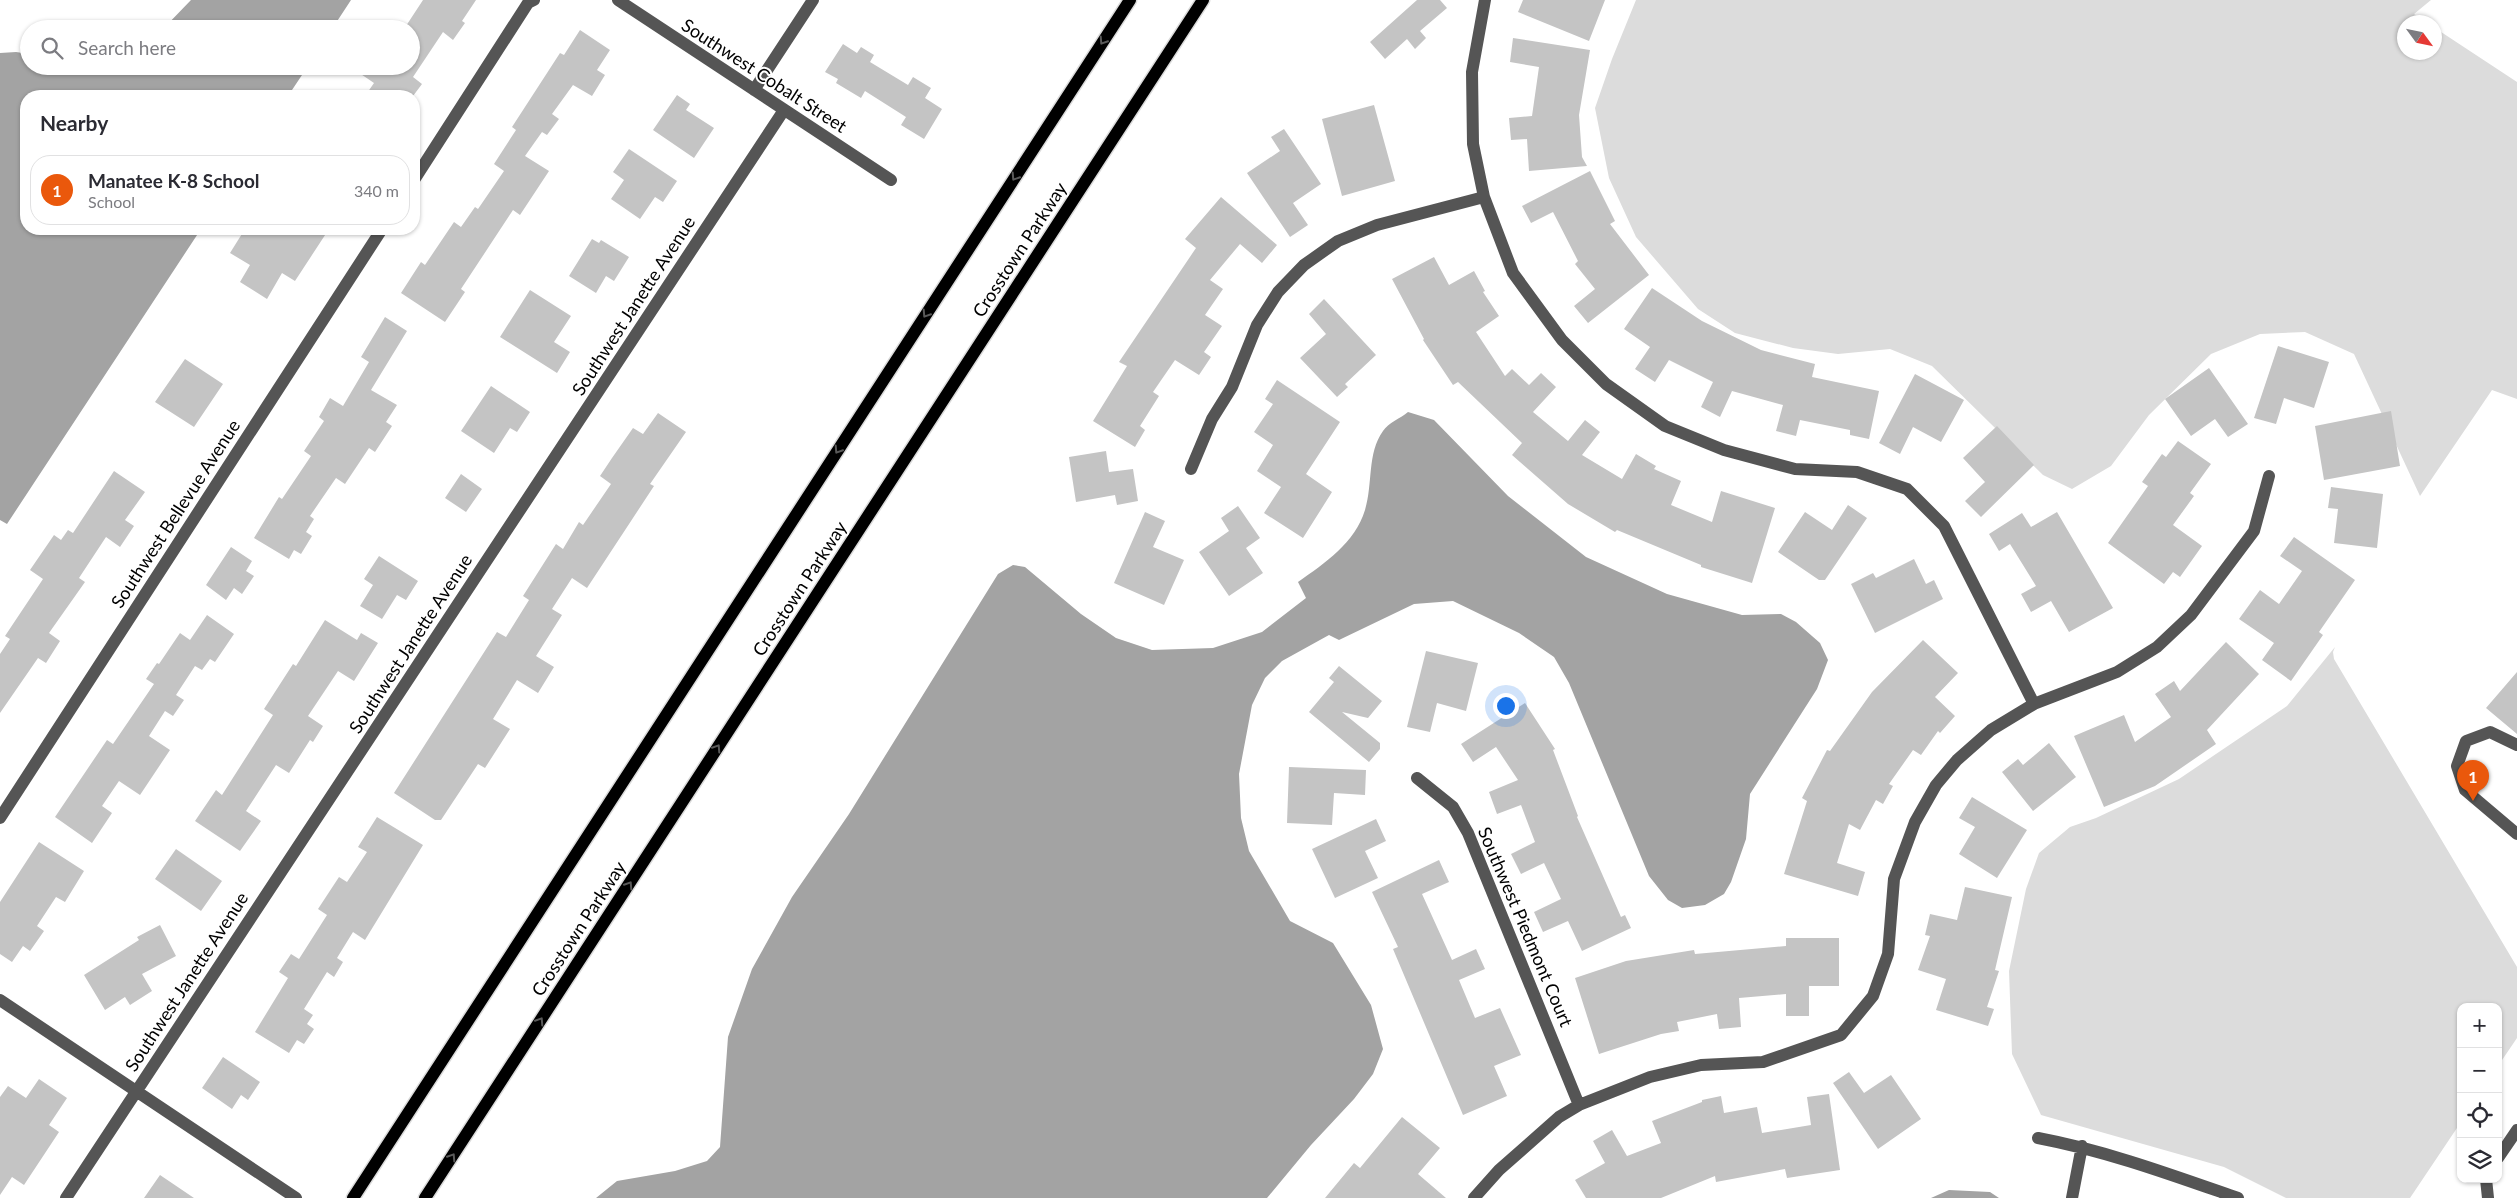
<!DOCTYPE html>
<html lang="en">
<head>
<meta charset="utf-8">
<style>
	body { margin:0; font-family:Lato,sans-serif; background:#f7f7f7; color:#2b2b33 }
	.controls { position:absolute; right:15px; bottom:15px; display:grid; overflow:hidden; border-radius:10px; box-shadow:0 1px 4px #0004 }
	.controls button { width:45px; height:45px; display:grid; place-items:center; padding:0; border:0; border-bottom:1px solid #e1e1e2; background:#fff; color:#2b2b33; font:25px sans-serif }
	.compass { position:absolute; left:2397px; top:15px; width:45px; height:45px; border-radius:50%; background:#fff; box-shadow:0 1px 4px #0004; rotate:123deg }
	.you { position:absolute; left:1505px; top:705px; width:18px; height:18px; margin:-12px; border:4px solid #fff; border-radius:50%; background:#1a73e8; box-shadow:0 0 0 8px #1a73e833 }
	.badge { display:grid; place-items:center; width:32px; height:32px; border-radius:50%; background:#ea580c; color:#fff; font-size:16px; font-weight:700 }
	.pin { position:absolute; translate:-50% -41px; filter:drop-shadow(0 1px 2px #0008) }
	.pin::after { content:''; position:absolute; top:26px; width:18px; height:15px; background:inherit; clip-path:polygon(0 0,100% 0,50% 100%) }
	.list { margin:0; padding:0; list-style:none }
	h2 { display:flex; justify-content:space-between; align-items:center; height:65px; margin:0; padding:0 20px; font-size:21px }
	h2 small { font-size:16px; font-weight:400; color:#7c7c81 }
	.list li { display:grid; grid-template-columns:32px 1fr auto; gap:15px; align-items:center; box-sizing:border-box; height:70px; margin:0 10px 10px; padding:0 10px; border:1px solid #e1e1e2; border-radius:20px }
	.list b { display:block; font-size:19px; white-space:nowrap }
	.list p { margin:0; font-size:16px; white-space:nowrap; color:#7c7c81 }
	.list em { font-size:16px; font-style:normal; color:#7c7c81 }
	.icon { flex:none; width:28px; height:28px; fill:none; stroke:currentColor; stroke-width:2; stroke-linecap:round; stroke-linejoin:round }
	.map { position:relative; flex:none; width:2517px; height:1198px; overflow:hidden }
	.search { position:absolute; background:#fff; box-shadow:0 1px 4px #0004; left:20px; top:20px; width:400px; height:55px; display:flex; align-items:center; gap:12px; box-sizing:border-box; padding:0 18px; border-radius:28px; color:#7c7c81; font-size:19px }
	.panel { position:absolute; background:#fff; box-shadow:0 1px 4px #0004; left:20px; top:90px; width:400px; height:145px; border-radius:20px }
	.map>svg:first-child { display:block }
</style>
</head>
<body>
<div class="map">
<svg width="2517" height="1198" viewBox="0 0 2517 1198">
	<rect width="100%" height="100%" fill="#fff"/>
	<path fill="#dcdcdc" d="M1636 0H2431L2414 14 2426 22H2404V52H2434L2435 28 2517 82V399L2492 390 2420 496 2354 354 2305 332 2260 334 2211 354 2149 415 2111 466 2072 489 2043 475 1932 366 1890 349 1838 354 1793 348 1735 333 1698 309 1636 237 1609 178 1595 108 1612 59Z
		M2335 647 2333 652 2334 659 2517 967V1038L2498 1066V1007H2461V1122L2410 1198H2286L2224 1167 2041 1115 2012 1054 2009 971 2026 889 2039 853 2070 827 2096 818 2179 779 2287 706Z"/>
	<path fill="#a3a3a3" d="M191 0H351L332 29H163Z
		M16 52 29 54V66H308L288 96H26V229H201L7 524 0 520V53Z
		M1408 412 1434 420 1508 496 1586 557 1667 594 1742 615 1781 614 1796 622 1820 643 1828 660 1817 689 1750 794 1746 839 1731 882 1724 894 1705 905 1682 908 1668 900 1649 876 1569 683 1554 657 1519 633 1453 601 1414 604 1339 640 1329 635 1282 661 1265 678 1252 705 1239 774 1241 818 1249 851 1290 921 1333 943 1371 1005 1383 1049 1373 1074 1354 1099 1311 1145 1267 1198H596L617 1181 675 1171 707 1161 720 1147 728 1037 752 969 792 897 849 814 998 574 1013 565 1025 567 1081 614 1116 638 1152 650 1213 648 1262 632 1306 598 1298 582C1325 563 1355 543 1365 510 1373 484 1367 453 1383 431 1388 423 1401 418 1408 412Z
		M1949 1190 1990 1192 1999 1198H1931Z"/>
	<path fill="#c4c4c4" d="M423 0H476L462 21 465 23 453 40 443 32 413 77 422 84 413 96H365L374 83 349 66H411V29H404Z
		M1417 0H1440L1447 8 1420 31 1426 38 1415 49 1407 39 1385 59 1370 42Z
		M1523 0H1605L1589 41 1518 12Z
		M580 30 610 50 597 70 605 75 592 96 573 85 552 114 559 119 547 135 542 132 525 156 549 171 520 215 513 210 461 289 465 292 445 322 401 293 421 262 425 265 454 222 461 227 475 207 478 209 504 171 494 164 516 130 512 127 560 53 564 55Z
		M1513 38 1590 50 1579 115 1582 157 1587 166 1529 171 1527 139 1511 140 1509 118 1532 116 1539 67 1510 62Z
		M843 44 857 53 861 47 874 55 870 62 908 85 913 77 931 88 925 98 942 109 924 139 901 125 906 117 865 91 861 98 836 83 838 79 825 72Z
		M677 95 690 104 686 110 714 128 694 158 653 130Z
		M1374 105 1395 181 1342 196 1322 119Z
		M1284 129 1321 184 1293 203 1308 225 1290 237 1247 173 1280 151 1271 137Z
		M629 149 677 181 663 202 655 197 640 219 611 199 624 180 613 172Z
		M1590 171 1615 221 1610 224 1649 275 1588 323 1574 306 1595 289 1575 264 1578 261 1553 212 1531 223 1522 206Z
		M1221 197 1277 245 1262 263 1240 244 1210 280 1223 289 1205 315 1222 326 1204 352 1211 357 1199 375 1175 360 1153 392 1159 396 1140 426 1145 430 1135 447 1093 421 1127 366 1119 362 1196 248 1185 239Z
		M245 229H329L295 281 282 273 267 299 240 282 250 265 230 253Z
		M592 239 599 243 601 240 629 257 614 281 606 276 596 293 569 276Z
		M1434 257 1449 285 1474 271 1485 291 1483 292 1499 316 1476 332 1505 376 1512 369 1529 385 1541 373 1556 387 1533 412 1568 441 1585 420 1600 432 1582 455 1622 479 1636 454 1656 466 1654 469 1681 481 1671 505 1712 522 1721 491 1775 508 1752 583 1701 567V565L1617 530 1615 532 1568 504 1512 455 1522 443 1458 382 1453 385 1423 340 1424 339 1392 279Z
		M1652 288 1702 321 1761 350 1815 364 1812 377 1879 391 1869 439 1850 435V430L1800 420 1796 436 1776 431 1783 405 1732 391 1720 417 1701 407 1713 382 1669 360 1655 382 1635 369 1650 347 1624 329Z
		M530 290 571 316 554 342 570 352 557 373 500 337Z
		M1324 299 1376 355 1345 384 1348 387 1337 397 1300 358 1326 334 1309 314Z
		M385 317 407 331 371 390 397 405 386 422 392 426 375 452 369 448 345 484 336 478 310 516 314 519 306 532 312 536 301 554 294 550 289 559 254 538 279 497 282 499 311 456 304 451 324 421 319 417 330 398 343 406 369 362 361 357Z
		M2278 346 2329 362 2314 408 2284 398 2276 424 2254 418Z
		M185 359 223 384 194 427 155 402Z
		M2209 368 2248 424 2228 437 2215 419 2191 436 2165 399Z
		M1915 374 1964 400 1941 442 1913 427 1900 454 1879 443Z
		M1277 380 1340 422 1306 474 1332 492 1303 538 1264 513 1281 487 1257 471 1273 445 1254 432 1273 404 1265 399Z
		M491 386 530 412 517 432 510 428 494 453 461 431Z
		M2391 411 2400 466 2324 480 2315 426Z
		M658 413 686 432 650 484 654 486 587 588 572 578 552 609 562 615 536 656 554 667 538 693 517 680 493 719 510 729 485 768 478 764 441 820H435L394 793 497 632 506 637 529 600 523 596 556 544 563 549 579 522 583 525 611 484 600 476 612 458 633 428 643 434Z
		M1997 426 2034 465 1981 517 1965 501 1985 482 1963 458Z
		M2178 441 2211 464 2190 493 2194 496 2173 525 2202 546 2180 577 2173 572 2164 584 2108 543 2148 486 2142 482 2162 454 2166 457Z
		M1106 451 1109 472 1133 469 1138 501 1117 505 1115 495 1076 502 1069 457Z
		M114 471 145 492 125 520 134 526 120 547 106 537 79 578 85 582 49 633 60 641 46 663 38 658 0 713V654L10 639 5 636 43 579 30 570 54 535 61 540 68 530 73 533Z
		M461 474 482 489 466 512 445 498Z
		M2331 487 2383 494 2377 548 2334 543 2338 509 2328 508Z
		M1848 505 1867 518 1825 580H1819L1778 552 1805 512 1832 530Z
		M1238 506 1260 538 1246 548 1263 573 1229 596 1199 552 1229 531 1221 518Z
		M1145 512 1165 521 1153 547 1184 560 1164 605 1114 583Z
		M2057 512 2113 608 2069 632 2051 601 2031 612 2021 594 2036 586 2010 544 1999 551 1989 534 2022 513 2031 527Z
		M2294 537 2355 580 2319 632 2323 635 2291 681 2262 660 2274 643 2239 619 2260 590 2279 604 2302 571 2280 556Z
		M231 547 252 561 246 571 254 576 242 594 234 588 226 600 206 585Z
		M379 556 418 581 406 600 397 595 382 619 360 606 373 585 364 579Z
		M1914 559 1926 584 1934 580 1943 599 1875 633 1851 584 1873 573 1876 578Z
		M207 615 234 634 215 662 210 659 202 670 195 666 176 695 184 700 173 716 165 711 149 736 170 750 140 795 119 781 102 806 112 813 92 843 55 817 107 740 113 744 154 684 146 679 157 663 159 664 180 633 190 640Z
		M325 620 357 640 361 633 378 643 354 681 338 671 308 716 323 726 313 742 310 740 289 773 276 765 246 811 261 821 240 851 195 821 216 790 222 795 273 715 264 709 293 664 296 666Z
		M1923 640 1958 673 1935 697 1955 716 1940 733 1938 731 1921 755 1913 750 1889 784 1893 786 1883 804 1876 800 1860 830 1849 824 1837 863 1865 872 1858 896 1784 874 1807 801 1802 798 1827 750 1830 751 1872 692Z
		M2226 642 2259 674 2207 730 2216 744 2155 786 2104 807 2074 736 2124 715 2135 742 2171 717 2155 694 2174 681 2180 691Z
		M1426 651 1478 663 1466 711 1437 703 1430 732 1407 727Z
		M1339 666 1382 701 1368 718 1342 712 1380 743V749L1369 762 1309 712 1334 682 1329 678Z
		M2517 672V734L2486 708Z
		M1525 703 1555 749 1553 750 1578 816 1577 817 1621 917 1625 915 1631 928 1582 951 1568 921 1543 932 1534 912 1561 899 1544 863 1521 874 1511 854 1535 842 1521 805 1497 814 1489 792 1518 780 1496 747 1473 762 1461 744Z
		M2049 743 2076 777 2033 811 2002 772 2018 759 2023 765Z
		M1289 767 1366 770 1365 795 1334 793 1332 825 1287 823Z
		M1972 797 2027 830 1997 878 1959 854 1975 827 1959 818Z
		M377 817 423 845 365 940 353 932 337 958 343 962 334 977 327 972 304 1009 313 1015 307 1024 314 1029 304 1044 297 1040 289 1053 255 1032 288 978 279 972 291 954 299 959 327 915 318 909 339 877 347 882 367 852 358 847Z
		M1376 819 1386 841 1365 851 1378 878 1335 898 1312 849Z
		M39 842 84 871 65 902 56 897 37 926 44 931 30 951 23 946 12 962 0 954V902Z
		M176 849 222 881 201 911 155 879Z
		M1439 860 1449 882 1422 894 1452 960 1476 949 1485 969 1459 980 1475 1018 1500 1008 1521 1055 1494 1066 1507 1096 1463 1115 1393 949 1398 947 1372 892Z
		M1965 887 2012 897 1995 970 1999 971 1987 1007 1994 1009 1988 1026 1936 1010 1946 979 1918 970 1930 936 1925 935 1930 914 1957 920Z
		M160 925 176 956 142 974 152 991 130 1005 125 997 105 1010 84 975 139 940 137 937Z
		M1786 938H1839V986H1809V1016H1786V994L1739 998 1741 1027 1719 1029 1717 1014 1677 1022 1679 1031 1661 1034 1599 1054 1575 978 1626 961 1694 950 1695 954 1786 946Z
		M223 1057 260 1082 248 1100 241 1095 232 1109 202 1088Z
		M1849 1072 1864 1093 1891 1075 1921 1119 1878 1149 1833 1083Z
		M39 1079 67 1098 49 1125 59 1132 24 1185 12 1177 0 1195V1097L8 1086 26 1098Z
		M1829 1094 1840 1170 1787 1178 1785 1169 1716 1182 1715 1176 1661 1198H1586L1575 1180 1605 1163 1593 1141 1612 1130 1627 1156 1661 1143 1652 1121 1702 1102V1100L1721 1096 1724 1113 1757 1107 1762 1133 1811 1125 1807 1097Z
		M1402 1117 1440 1148 1418 1174 1446 1198H1325L1354 1163 1360 1168Z
		M160 1175 194 1198H144Z"/>
	<g fill="none" stroke-linecap="round" stroke-linejoin="round">
		<g stroke="#dbdbdb" stroke-width="15">
			<path id="major" d="M353 1198 1130 0
				M425 1198 1203 0"/>
		</g>
		<path stroke="#555" stroke-width="12" d="M618 0 891 180
			M1485 0 1472 72 1473 144 1484 197 1513 273 1562 340 1606 384 1665 426 1724 450 1795 469 1857 472 1907 489 1944 526 2034 704
			M754 90 813 0
			M414 180 528 3 534 0
			M1191 469 1212 419 1232 387 1257 325 1278 292 1304 265 1338 241 1377 225 1484 197
			M2517 745 2490 732 2466 741 2457 766 2465 790 2517 834
			M1417 778 1453 807 1468 833 1579 1105
			M0 818 382 229
			M0 1000 296 1198
			M2038 1138C2107 1151 2172 1175 2238 1198
			M2498 1158 2517 1130
			M2486 1179 2488 1198
			M66 1198 784 110
			M1474 1198 1499 1170 1559 1117 1579 1105 1650 1077 1701 1065 1763 1062 1841 1035 1873 996 1888 954 1894 879 1915 822 1936 785 1957 760 1991 730 2034 704 2117 672 2157 647 2191 615 2254 531 2269 476
			M2072 1198 2082 1146"/>
		<use href="#major" stroke="#000" stroke-width="12"/>
	</g>
	<defs><path id="oneway-chevron" d="M-2-3.5L2.5 0L-2 3.5" fill="none" stroke-width="1.6" stroke-linecap="round" stroke-linejoin="round" transform="scale(1.25)"/></defs>
	<g stroke="#595959">
		<use href="#oneway-chevron" transform="translate(1103 41) rotate(123)"/>
		<use href="#oneway-chevron" transform="translate(1015 177) rotate(123)"/>
		<use href="#oneway-chevron" transform="translate(926 314) rotate(123)"/>
		<use href="#oneway-chevron" transform="translate(838 450) rotate(123)"/>
		<use href="#oneway-chevron" transform="translate(717 748) rotate(-57)"/>
		<use href="#oneway-chevron" transform="translate(629 885) rotate(-57)"/>
		<use href="#oneway-chevron" transform="translate(540 1021) rotate(-57)"/>
		<use href="#oneway-chevron" transform="translate(452 1157) rotate(-57)"/>
	</g>
	<g text-anchor="middle" stroke-width="4" stroke-linejoin="round" paint-order="stroke">
		<g font-size="18" fill="#000" stroke="#fff">
			<text transform="translate(764 76) rotate(33)" y="6">Southwest Cobalt Street</text>
			<text transform="translate(1020 250) rotate(-57)" y="6">Crosstown Parkway</text>
			<text transform="translate(634 306) rotate(-57)" y="6">Southwest Janette Avenue</text>
			<text transform="translate(176 514) rotate(-57)" y="6">Southwest Bellevue Avenue</text>
			<text transform="translate(800 589) rotate(-57)" y="6">Crosstown Parkway</text>
			<text transform="translate(411 644) rotate(-57)" y="6">Southwest Janette Avenue</text>
			<text transform="translate(1525 927) rotate(67)" y="6">Southwest Piedmont Court</text>
			<text transform="translate(579 929) rotate(-57)" y="6">Crosstown Parkway</text>
			<text transform="translate(187 982) rotate(-57)" y="6">Southwest Janette Avenue</text>
		</g>
	</g>
</svg>
<div class="controls">
<button>+</button>
<button>−</button>
<button><svg class="icon" aria-label="locate" viewBox="0 0 24 24"><circle cx="12" cy="12" r="6"/><path d="M12 2v4M12 18v4M2 12h4M18 12h4"/></svg></button>
<button><svg class="icon" aria-label="layers" viewBox="0 0 24 24"><path d="M12 4l9 5-9 5-9-5zM3 14l9 5 9-5"/></svg></button>
</div>
<svg class="compass" viewBox="-18 -18 36 36"><path d="M0-13l5 13h-10z" fill="#e53935"/><path d="M0 13l5-13h-10z" fill="#7c7c81"/></svg>
<div class="you"></div>
<div class="pin badge" style="left:2473px;top:801px">1</div>
<div class="search"><svg class="icon" aria-label="search" viewBox="0 0 24 24"><circle cx="10" cy="10" r="6"/><path d="M15 15l6 6"/></svg>Search here</div>
<section class="panel">
<h2>Nearby<small></small></h2>
<ul class="list">
<li><span class="badge">1</span><div><b>Manatee K-8 School</b><p>School</p></div><em>340 m</em></li>
</ul>
</section>
</div>
</body>
</html>
